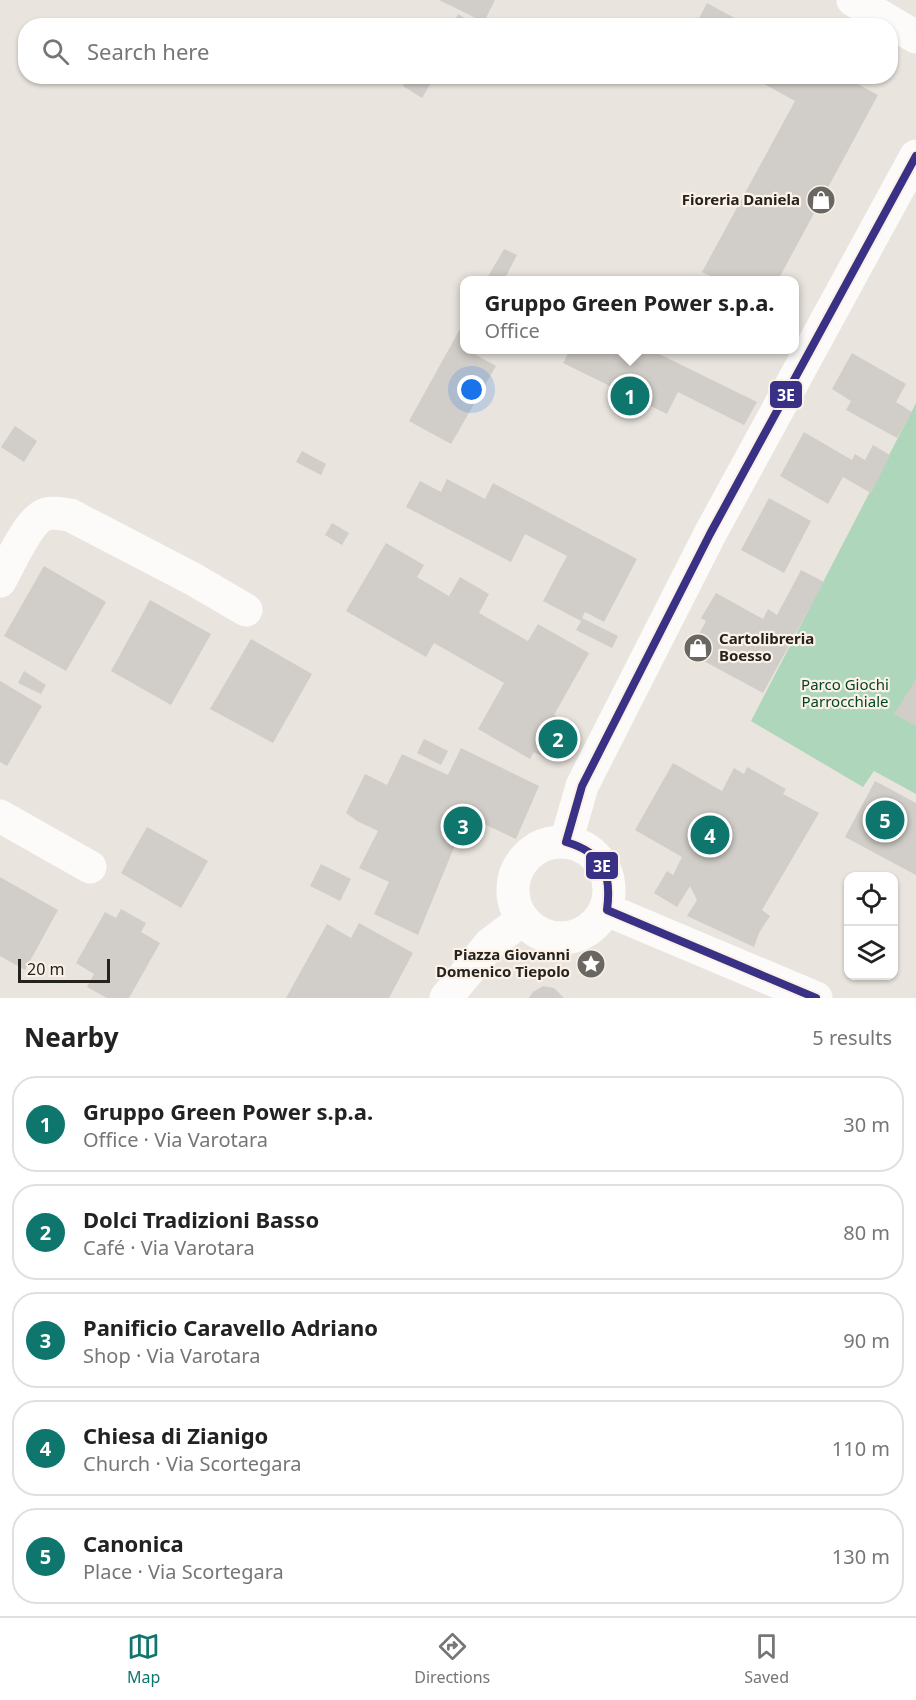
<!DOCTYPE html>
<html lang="en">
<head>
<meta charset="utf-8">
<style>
	body { margin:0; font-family:"Noto Sans",sans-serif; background:#f2f2f2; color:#222 }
	.controls { position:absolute; right:18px; bottom:18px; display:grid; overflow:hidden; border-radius:12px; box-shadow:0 2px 4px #0004 }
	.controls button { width:54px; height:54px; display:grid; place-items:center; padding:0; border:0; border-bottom:2px solid #e0e0e0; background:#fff; color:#222; font:30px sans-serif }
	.scale { position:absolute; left:18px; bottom:15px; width:92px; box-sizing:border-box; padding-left:6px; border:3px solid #26221e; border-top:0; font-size:16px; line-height:21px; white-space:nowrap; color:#26221e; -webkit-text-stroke:4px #fbf1e7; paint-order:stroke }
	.you { position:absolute; left:472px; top:390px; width:21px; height:21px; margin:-15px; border:4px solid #fff; border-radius:50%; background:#1a73e8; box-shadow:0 0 0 9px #1a73e833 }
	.badge { display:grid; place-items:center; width:39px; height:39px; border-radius:50%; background:#0f766e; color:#fff; font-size:20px; font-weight:700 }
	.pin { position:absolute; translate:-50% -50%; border:3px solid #fff; box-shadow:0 2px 6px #0006 }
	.popup { position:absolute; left:460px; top:276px; width:339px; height:78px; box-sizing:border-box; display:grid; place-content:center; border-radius:12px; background:#fff; filter:drop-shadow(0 2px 4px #0005); font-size:20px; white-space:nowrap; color:#767676 }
	.popup b { font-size:22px; color:#222 }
	.popup::after { content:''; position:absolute; left:50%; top:100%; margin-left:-12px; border:12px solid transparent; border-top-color:#fff }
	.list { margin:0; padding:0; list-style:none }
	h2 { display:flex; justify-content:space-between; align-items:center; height:78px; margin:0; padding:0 24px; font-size:26px }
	h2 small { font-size:20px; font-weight:400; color:#767676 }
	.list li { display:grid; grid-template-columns:39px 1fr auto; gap:18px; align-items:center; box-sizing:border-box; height:96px; margin:0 12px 12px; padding:0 12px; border:2px solid #e0e0e0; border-radius:24px }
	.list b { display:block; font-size:22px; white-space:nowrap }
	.list p { margin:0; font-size:20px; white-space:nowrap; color:#767676 }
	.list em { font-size:20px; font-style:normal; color:#767676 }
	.icon { flex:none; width:33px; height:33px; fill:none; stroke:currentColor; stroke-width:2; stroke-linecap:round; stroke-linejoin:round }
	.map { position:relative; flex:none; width:916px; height:998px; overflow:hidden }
	.search { position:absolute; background:#fff; box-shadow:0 2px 4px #0004; left:18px; right:18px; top:18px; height:66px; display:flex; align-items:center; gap:15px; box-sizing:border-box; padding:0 21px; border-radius:24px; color:#767676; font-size:22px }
	.sheet { height:618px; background:#fff }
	nav { display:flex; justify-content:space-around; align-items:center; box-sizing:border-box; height:84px; border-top:2px solid #e0e0e0; background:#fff; font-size:16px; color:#767676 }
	nav a { display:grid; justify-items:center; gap:3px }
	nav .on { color:#0f766e }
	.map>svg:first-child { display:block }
</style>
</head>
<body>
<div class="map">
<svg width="916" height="998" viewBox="0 0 916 998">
	<rect width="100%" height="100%" fill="#e9e4de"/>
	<path fill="#aed6ba" d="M916 403V794L874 771 863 787 751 721Z"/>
	<path fill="#d1cdc8" d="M439 0H495L484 22Z
		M707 3 749 26H695Z
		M458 14 477 26H452Z
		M409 76H435L422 98 403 86Z
		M750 76H843L878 95 778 280H719L702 272 795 101Z
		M504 249 517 255 504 280H486Z
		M465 320V350H469V351L496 366 451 444 409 421Z
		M570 350H651L757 402 744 425 678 392 667 414 563 363Z
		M852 353 906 384 896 402 912 412 897 438 846 410 851 401 832 389Z
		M15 426 37 441 24 462 1 447Z
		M804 432 852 460 855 454 865 460 873 445 890 455 871 493 843 477 828 504 780 476Z
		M302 451 326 464 321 475 296 462Z
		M447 479 485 499 493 483 637 559 604 622 585 612 582 618 618 636 612 648 576 630 581 621 543 601 567 556 525 534 511 562 406 507 420 481 441 492Z
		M769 498 811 521 784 573 741 550Z
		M332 523 349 533 342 545 325 535Z
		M386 543 424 565 417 577 449 596 460 577 489 594 479 613 528 641 538 624 589 653 554 715 567 722 547 759 534 752 530 759 478 729 504 683 434 643 426 657 346 611Z
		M44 566 106 602 66 671 4 636Z
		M801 570 824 582 763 693 689 653 706 621 701 618 716 593 763 619 768 609 777 615Z
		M150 600 211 634 171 705 111 671Z
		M251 639 312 674 273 743 210 709Z
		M24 671 46 685 41 694 18 683Z
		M916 679V726L894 714Z
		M0 681 42 706 7 766 0 762Z
		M424 739 448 751 441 765 417 753Z
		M461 748 539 786 516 839 467 816 418 935 374 914 389 882 359 868 378 831 357 821 346 813 365 774 387 785 402 754 448 775Z
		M673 763 722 791 734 768 744 774 747 767 786 789 783 794 819 813 762 910 770 916 759 933 754 947 687 916 697 900 690 886 677 907 654 893 667 871 673 875 682 857 635 830Z
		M875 781 916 803V875L845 837Z
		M147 827 208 861 181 908 121 873Z
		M321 864 351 879 340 901 310 886Z
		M0 877 58 910 25 970 0 956Z
		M121 909 146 923 141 932 160 943 129 998H107L87 987 94 974 76 963 105 912 116 918Z
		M359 923 413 953 389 998H286L327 924 351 938Z
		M543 986 554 988 564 998H529L533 992Z"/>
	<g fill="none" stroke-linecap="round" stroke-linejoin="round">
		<path stroke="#fcfbfa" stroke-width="33" d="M853 0 916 37
			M0 581C9 565 29 519 46 514 54 512 62 514 70 515L193 579 246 610
			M0 816 90 867"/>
		<path stroke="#fcfbfa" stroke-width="33" d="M513 890a48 48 0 1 1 96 0a48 48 0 1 1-96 0Z
			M566 842 582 786 710 534 916 156
			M607 910 816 998
			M446 998 490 944 522 920"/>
		<g stroke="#fbf1e7" stroke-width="12">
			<path id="bus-1" d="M816 998 607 910C612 872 603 853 566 842L582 786 710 534 916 156"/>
		</g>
		<use href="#bus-1" stroke="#393185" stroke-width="8"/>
	</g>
	<defs>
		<g id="shop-disc" transform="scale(1.5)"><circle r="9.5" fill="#6a6661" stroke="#fbf1e7"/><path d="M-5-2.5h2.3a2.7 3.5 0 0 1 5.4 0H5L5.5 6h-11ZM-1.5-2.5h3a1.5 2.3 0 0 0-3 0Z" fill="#fff"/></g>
		<g id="sight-disc" transform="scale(1.5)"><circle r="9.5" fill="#6a6661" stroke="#fbf1e7"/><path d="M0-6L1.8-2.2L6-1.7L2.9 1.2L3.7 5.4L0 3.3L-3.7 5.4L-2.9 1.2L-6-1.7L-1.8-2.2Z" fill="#fff"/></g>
	</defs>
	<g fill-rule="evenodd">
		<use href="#shop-disc" x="821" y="200"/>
		<use href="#shop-disc" x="698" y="648"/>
		<use href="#sight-disc" x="591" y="964"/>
	</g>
	<g text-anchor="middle" stroke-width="4.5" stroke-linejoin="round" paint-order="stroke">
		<g font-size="15" font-weight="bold" fill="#26221e" stroke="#fbf1e7" text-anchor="end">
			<text x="800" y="205">Fioreria Daniela</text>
			<text x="719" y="644" text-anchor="start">Cartolibreria<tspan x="719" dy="17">Boesso</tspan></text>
			<text x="570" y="960">Piazza Giovanni<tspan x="570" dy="17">Domenico Tiepolo</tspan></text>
		</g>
		<g font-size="15" fill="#014527" stroke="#fbf1e7">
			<text x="845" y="690">Parco Giochi<tspan x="845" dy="17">Parrocchiale</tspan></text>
		</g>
	</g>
	<g stroke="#fbf1e7" stroke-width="2">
		<rect x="769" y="380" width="34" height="29" rx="6" fill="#393185"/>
		<rect x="585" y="851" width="34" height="29" rx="6" fill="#393185"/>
	</g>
	<g font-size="16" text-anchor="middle" font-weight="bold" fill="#fff">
		<text x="786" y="401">3E</text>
		<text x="602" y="872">3E</text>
	</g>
</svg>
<div class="controls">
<button><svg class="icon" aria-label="locate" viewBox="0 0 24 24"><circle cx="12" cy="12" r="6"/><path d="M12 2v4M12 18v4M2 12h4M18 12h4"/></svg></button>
<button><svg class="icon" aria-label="layers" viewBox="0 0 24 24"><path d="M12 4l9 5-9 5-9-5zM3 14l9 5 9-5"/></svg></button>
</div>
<div class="scale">20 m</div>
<div class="you"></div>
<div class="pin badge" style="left:630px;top:396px">1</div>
<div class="popup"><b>Gruppo Green Power s.p.a.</b>Office</div>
<div class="pin badge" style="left:558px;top:739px">2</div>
<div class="pin badge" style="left:463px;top:826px">3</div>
<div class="pin badge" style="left:710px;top:835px">4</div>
<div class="pin badge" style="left:885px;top:820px">5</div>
<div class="search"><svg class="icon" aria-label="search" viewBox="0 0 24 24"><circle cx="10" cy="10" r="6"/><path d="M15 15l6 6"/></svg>Search here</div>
</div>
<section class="sheet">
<h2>Nearby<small>5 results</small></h2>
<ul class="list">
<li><span class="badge">1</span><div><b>Gruppo Green Power s.p.a.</b><p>Office · Via Varotara</p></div><em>30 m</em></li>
<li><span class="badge">2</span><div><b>Dolci Tradizioni Basso</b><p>Café · Via Varotara</p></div><em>80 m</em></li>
<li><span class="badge">3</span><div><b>Panificio Caravello Adriano</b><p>Shop · Via Varotara</p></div><em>90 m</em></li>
<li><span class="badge">4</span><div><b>Chiesa di Zianigo</b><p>Church · Via Scortegara</p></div><em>110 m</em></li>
<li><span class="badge">5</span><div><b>Canonica</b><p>Place · Via Scortegara</p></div><em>130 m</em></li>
</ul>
</section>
<nav>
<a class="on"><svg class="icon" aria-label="map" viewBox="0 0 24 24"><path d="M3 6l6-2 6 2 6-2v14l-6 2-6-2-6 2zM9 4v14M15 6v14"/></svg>Map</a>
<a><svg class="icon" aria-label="directions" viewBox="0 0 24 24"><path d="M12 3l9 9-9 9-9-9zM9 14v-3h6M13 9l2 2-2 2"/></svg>Directions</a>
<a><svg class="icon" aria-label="saved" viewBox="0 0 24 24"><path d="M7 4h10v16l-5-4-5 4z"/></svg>Saved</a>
</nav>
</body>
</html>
